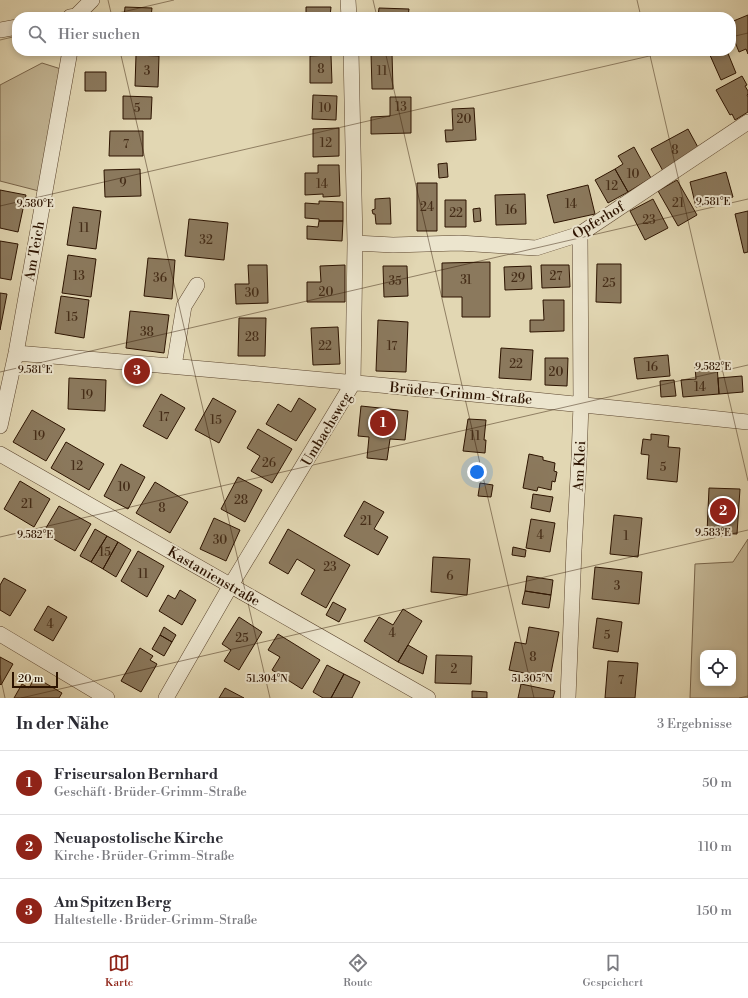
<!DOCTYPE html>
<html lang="de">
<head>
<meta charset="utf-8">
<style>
	body { margin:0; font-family:"Libre Bodoni",serif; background:#f2f2f3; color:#2b2b33 }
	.controls { position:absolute; right:12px; bottom:12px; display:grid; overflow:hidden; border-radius:8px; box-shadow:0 2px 6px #0003 }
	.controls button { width:36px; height:36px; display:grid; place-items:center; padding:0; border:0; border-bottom:1px solid #e1e1e2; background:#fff; color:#2b2b33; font:20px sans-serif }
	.scale { position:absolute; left:12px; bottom:10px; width:46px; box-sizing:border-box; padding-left:4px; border:2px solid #2c1300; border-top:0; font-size:11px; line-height:14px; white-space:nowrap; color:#2c1300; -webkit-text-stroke:3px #ece5ce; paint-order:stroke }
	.you { position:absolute; left:477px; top:472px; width:14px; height:14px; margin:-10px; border:3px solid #fff; border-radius:50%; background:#1a73e8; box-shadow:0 0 0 6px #1a73e833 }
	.badge { display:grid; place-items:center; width:26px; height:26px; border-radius:50%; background:#8f2418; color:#fff; font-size:13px; font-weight:700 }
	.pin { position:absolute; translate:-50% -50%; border:2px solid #fff; box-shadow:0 1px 4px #0006 }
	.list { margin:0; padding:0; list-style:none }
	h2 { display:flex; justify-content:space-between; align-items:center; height:52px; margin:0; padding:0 16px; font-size:17px }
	h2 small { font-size:13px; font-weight:400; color:#7c7c81 }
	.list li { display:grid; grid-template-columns:26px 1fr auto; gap:12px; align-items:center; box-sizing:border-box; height:64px; padding:0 16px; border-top:1px solid #e1e1e2 }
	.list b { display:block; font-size:15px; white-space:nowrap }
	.list p { margin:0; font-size:13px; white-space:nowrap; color:#7c7c81 }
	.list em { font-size:13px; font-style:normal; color:#7c7c81 }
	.icon { flex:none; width:22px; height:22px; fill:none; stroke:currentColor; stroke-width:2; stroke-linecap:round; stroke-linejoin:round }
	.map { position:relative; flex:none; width:748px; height:698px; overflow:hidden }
	.search { position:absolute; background:#fff; box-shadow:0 2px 6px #0003; left:12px; right:12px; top:12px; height:44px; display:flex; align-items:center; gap:10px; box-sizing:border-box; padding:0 14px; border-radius:16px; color:#7c7c81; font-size:15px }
	.sheet { height:244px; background:#fff }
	nav { display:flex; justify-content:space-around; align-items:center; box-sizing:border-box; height:56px; border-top:1px solid #e1e1e2; background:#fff; font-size:11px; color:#7c7c81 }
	nav a { display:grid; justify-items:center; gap:2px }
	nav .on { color:#8f2418 }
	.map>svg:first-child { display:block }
</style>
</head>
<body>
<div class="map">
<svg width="748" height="698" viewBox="0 0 748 698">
	<rect width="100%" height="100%" fill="#e2d7b3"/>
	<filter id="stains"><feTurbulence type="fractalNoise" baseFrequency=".005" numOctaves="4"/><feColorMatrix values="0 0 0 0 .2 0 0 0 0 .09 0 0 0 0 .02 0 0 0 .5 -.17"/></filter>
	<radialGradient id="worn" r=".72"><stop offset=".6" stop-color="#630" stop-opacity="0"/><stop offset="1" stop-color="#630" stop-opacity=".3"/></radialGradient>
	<path fill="#c3b695" stroke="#78644a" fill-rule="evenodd" d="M42 63 61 69 39 191 0 181V85Z
		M748 539V698H690L695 564 733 562ZM703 653H733V683H703Z"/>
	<path fill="#8b795d" stroke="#2c1300" d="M125 7 152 8 151 17H124Z
		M306 7H331L330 17H306Z
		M379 8 409 9 408 17H378Z
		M748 15V54L746 49 739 52 731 32 734 31 731 22Z
		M711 51H727L736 73 721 80 709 53Z
		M371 53H392L393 89H372Z
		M136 55 159 56 158 87 135 86Z
		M331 55 332 83H310V56Z
		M85 72H106V91H85Z
		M742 76 747 85 745 86 748 91V94L747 95 748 97V112L735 120 732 114 730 115 716 90Z
		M313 95 337 96 336 120 312 119Z
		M123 96 152 97 151 119H123Z
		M390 97H411V133L371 134V117L390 116Z
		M474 108 476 140 446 142 445 130H453L452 109Z
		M339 128V156L313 157V129Z
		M688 129 700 151 663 171 651 149Z
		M110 131H143V156H109Z
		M634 147 651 178 628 192 615 169 623 164 618 156Z
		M447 163 448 177 439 178 438 164Z
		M318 165H339L340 196 323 197V194L305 195V173H318Z
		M140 169 141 196 105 197 104 170Z
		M615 169 628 192 608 203 595 180Z
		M726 172 733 197 696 207 690 182Z
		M677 180 697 215 678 226 658 191Z
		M417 183H437V231H417Z
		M588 185 595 214 554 223 547 195Z
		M0 190 26 195 18 232 0 228Z
		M525 194 526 224 496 225 495 195Z
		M390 198 391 224H376L375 214H373L372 210 375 209V199Z
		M653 199 668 228 645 240 630 211Z
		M445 200H466V227H445Z
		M319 201 343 202V221H319V219L305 218V203L319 204Z
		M73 207 101 211 96 249 67 245Z
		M480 208 481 221 474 222 473 209Z
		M748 211V252L744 253 735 214Z
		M189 219 228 223 224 260 185 256Z
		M319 221H343L342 241 307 239V226L318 227Z
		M0 241 18 244 11 280 0 278Z
		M68 255 96 259 91 297 62 293Z
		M148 258 175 260 172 299 144 296Z
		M490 262V317H462V297H442V263Z
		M597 264H621V303L596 302Z
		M248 265H267L268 303 236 304 235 284H249Z
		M345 265V302H307V282H321L320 266Z
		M541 265H569L570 287 542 288Z
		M383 266H407L408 296 384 297Z
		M531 266 532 289 505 290 504 267Z
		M0 293 7 294 0 330Z
		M61 296 89 300 84 338 55 333Z
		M543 300H564V331L530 332V320H544Z
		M130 311 169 315 164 353 126 348Z
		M239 318H266L265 356H238Z
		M378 320 408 322 406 372 376 371Z
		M338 327 340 364 313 365 311 328Z
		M501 348 533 350 531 380 499 378Z
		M668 355 670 376 637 379 634 358Z
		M545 358H568L567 386 545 385Z
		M717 365 719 394 683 397 681 380 696 379 695 367Z
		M742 376 743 392 719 394 718 378Z
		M69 378 106 380 105 411 68 409Z
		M674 380 676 396 661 397 660 381Z
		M161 394 185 408 167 439 143 426Z
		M213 398 236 411 219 443 195 430Z
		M299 398 316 409 296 441 266 424 278 404 291 412Z
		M361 406 408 411 405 440 390 439 387 460 367 458 369 437 358 436Z
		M32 410 65 429 46 461 13 442Z
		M468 419 486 420 484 440H486L485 453 463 451Z
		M258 429 292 449 272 483 251 471 260 456 247 448Z
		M651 434 669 436 668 447 680 448 677 482 647 479 649 455 641 454 643 439 651 440Z
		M66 442 104 464 89 490 51 468Z
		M529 454 543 457V460L555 463 554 471 557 472 555 482 552 481 551 490 538 487 537 491 523 488Z
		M121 464 145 477 128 509 104 496Z
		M238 477 262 490 245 522 221 509Z
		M20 481 50 499 34 527 4 509Z
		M155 482 188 502 170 533 136 513Z
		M480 483 493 485 491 497 478 496Z
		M709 488 740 489 737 534 707 533Z
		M533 494 553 497 550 512 531 508Z
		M364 501 384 512 374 529 388 537 378 555 344 536Z
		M59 506 91 524 75 551 43 533Z
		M614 515 642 518 638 557 610 554Z
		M214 518 240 530 226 561 200 549Z
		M531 519 555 523 550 552 526 548Z
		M95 529 107 536 91 562 80 556Z
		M288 529 350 565 326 608 301 594 315 570 297 559 288 574 269 563Z
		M107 536 118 542 103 569 91 562Z
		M118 542 131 550 116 577 103 569Z
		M513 547 526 550 525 557 512 555Z
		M138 551 164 566 147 597 121 581Z
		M433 557 470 559 467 595 431 592Z
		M595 567 642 572 639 604 592 599Z
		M527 576 553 580 551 595 525 591Z
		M4 578 26 590 10 616 0 610V585Z
		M180 590 196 600 182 625 159 611 168 595 175 599Z
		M525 591 551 595 549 608 522 604Z
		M333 602 346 609 339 622 326 615Z
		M48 606 67 617 53 641 34 630Z
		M403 609 422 621 398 662 364 641 379 617 393 625Z
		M239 617 262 632 239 670 224 661 231 650 222 644Z
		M597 618 622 622 618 652 593 648Z
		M164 627 176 635 172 642 160 635Z
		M529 627 559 632 550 678 509 670 515 642 526 644Z
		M278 634 320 660 302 689 272 670 280 657 268 650Z
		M160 635 172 642 164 656 152 649Z
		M408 645 427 656 423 674 398 662Z
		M140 648 153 656 150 660 157 664 141 692 121 681Z
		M436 655 472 656 471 684 435 683Z
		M0 657 13 664 1 685 0 684Z
		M608 661 638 663 635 698H605Z
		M327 665 344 674 331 698H323L313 692Z
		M344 674 360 682 352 698H331Z
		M35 677 62 693 59 698H14L22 684 29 688Z
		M521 684 555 691 553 698H518Z
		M225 688 244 698H219Z
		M472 691 487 692V698H472Z"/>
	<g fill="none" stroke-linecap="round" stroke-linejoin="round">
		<g stroke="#5a442d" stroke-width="16">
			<path id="minor" d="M348 0 349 17
				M70 17 76 16 92 0
				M0 30 17 27
				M355 243 393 245 459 243 536 248 580 234 748 122
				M16 353C260 373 504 396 748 422
				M174 366 184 306 197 285
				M0 426 16 353 70 51
				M0 454 428 698
				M0 634 107 698
				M166 698 231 585 353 383 355 243 351 51
				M568 698 574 550 579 459 581 404 580 234"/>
		</g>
		<use href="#minor" stroke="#ece5ce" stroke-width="15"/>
	</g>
	<path fill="none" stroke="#2c1300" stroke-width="1" stroke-opacity="0.45" d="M108 0 112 17M373 0 377 17M637 0 641 17M101 17 174 0M731 37 748 33M0 40 17 36M120 51 270 698M385 51 534 698M649 51 748 481M0 206 671 51M0 372 748 199M0 537 748 365M0 675 5 698M21 698 748 530M739 698 748 696"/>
	<g text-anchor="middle" stroke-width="4" stroke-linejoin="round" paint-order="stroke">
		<g font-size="12" fill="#442c17">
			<text x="321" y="73">8</text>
			<text x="147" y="75">3</text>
			<text x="382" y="75">11</text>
			<text x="401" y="111">13</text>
			<text x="137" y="112">5</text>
			<text x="325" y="112">10</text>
			<text x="464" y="123">20</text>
			<text x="326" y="147">12</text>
			<text x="126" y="148">7</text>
			<text x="675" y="154">8</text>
			<text x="633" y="178">10</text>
			<text x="123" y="187">9</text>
			<text x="322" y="188">14</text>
			<text x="612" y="190">12</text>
			<text x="678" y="207">21</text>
			<text x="571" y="208">14</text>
			<text x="427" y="211">24</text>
			<text x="511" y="214">16</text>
			<text x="456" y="217">22</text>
			<text x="649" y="224">23</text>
			<text x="84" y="232">11</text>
			<text x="206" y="244">32</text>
			<text x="79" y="280">13</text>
			<text x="556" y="280">27</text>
			<text x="160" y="282">36</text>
			<text x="518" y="282">29</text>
			<text x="466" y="284">31</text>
			<text x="395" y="285">35</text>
			<text x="609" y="287">25</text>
			<text x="326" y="296">20</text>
			<text x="252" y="297">30</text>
			<text x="72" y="321">15</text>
			<text x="147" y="336">38</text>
			<text x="252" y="341">28</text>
			<text x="325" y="350">22</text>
			<text x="392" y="350">17</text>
			<text x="516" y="368">22</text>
			<text x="652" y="371">16</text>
			<text x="556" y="376">20</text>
			<text x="700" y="391">14</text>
			<text x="87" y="399">19</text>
			<text x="164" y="421">17</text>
			<text x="216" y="424">15</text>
			<text x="39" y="440">19</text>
			<text x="475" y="440">11</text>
			<text x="269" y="467">26</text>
			<text x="77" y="470">12</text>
			<text x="663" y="471">5</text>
			<text x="124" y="491">10</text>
			<text x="241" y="504">28</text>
			<text x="27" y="508">21</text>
			<text x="162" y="512">8</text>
			<text x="366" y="525">21</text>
			<text x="540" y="539">4</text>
			<text x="626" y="540">1</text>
			<text x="220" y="544">30</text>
			<text x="105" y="556">15</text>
			<text x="330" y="571">23</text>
			<text x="143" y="578">11</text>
			<text x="450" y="580">6</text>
			<text x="617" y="590">3</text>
			<text x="50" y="628">4</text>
			<text x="392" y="637">4</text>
			<text x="607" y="639">5</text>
			<text x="242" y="642">25</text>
			<text x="533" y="661">8</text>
			<text x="454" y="673">2</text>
			<text x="621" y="684">7</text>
		</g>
		<g font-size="14" fill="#2c1300" stroke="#ece5ce">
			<text transform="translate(598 220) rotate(-31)" y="5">Opferhof</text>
			<text transform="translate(34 251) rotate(-80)" y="5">Am Teich</text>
			<text transform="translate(461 393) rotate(5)" y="5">Brüder-Grimm-Straße</text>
			<text transform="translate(326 429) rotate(-59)" y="5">Umbachsweg</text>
			<text transform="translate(579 466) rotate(-87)" y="5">Am Klei</text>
			<text transform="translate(214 576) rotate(30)" y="5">Kastanienstraße</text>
		</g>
	</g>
	<g font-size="10" text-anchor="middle" fill="#2c1300" stroke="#ece5ce" stroke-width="4" stroke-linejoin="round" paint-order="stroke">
		<text x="713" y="205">9.581°E</text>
		<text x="35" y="207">9.580°E</text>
		<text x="713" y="370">9.582°E</text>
		<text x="35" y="373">9.581°E</text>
		<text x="713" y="536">9.583°E</text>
		<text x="35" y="538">9.582°E</text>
		<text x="267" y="682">51.304°N</text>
		<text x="532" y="682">51.305°N</text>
	</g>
	<rect width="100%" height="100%" filter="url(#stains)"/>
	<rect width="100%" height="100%" fill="url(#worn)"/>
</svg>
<div class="controls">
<button><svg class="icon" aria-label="locate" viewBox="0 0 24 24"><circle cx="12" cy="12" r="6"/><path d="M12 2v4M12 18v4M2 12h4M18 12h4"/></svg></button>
</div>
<div class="scale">20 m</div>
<div class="you"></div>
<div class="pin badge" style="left:383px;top:423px">1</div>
<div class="pin badge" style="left:723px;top:511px">2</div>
<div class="pin badge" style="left:137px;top:371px">3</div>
<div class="search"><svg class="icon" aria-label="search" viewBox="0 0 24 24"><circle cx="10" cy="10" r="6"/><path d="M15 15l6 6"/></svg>Hier suchen</div>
</div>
<section class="sheet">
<h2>In der Nähe<small>3 Ergebnisse</small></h2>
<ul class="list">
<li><span class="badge">1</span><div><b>Friseursalon Bernhard</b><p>Geschäft · Brüder-Grimm-Straße</p></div><em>50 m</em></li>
<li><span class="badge">2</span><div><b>Neuapostolische Kirche</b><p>Kirche · Brüder-Grimm-Straße</p></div><em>110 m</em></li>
<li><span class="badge">3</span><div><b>Am Spitzen Berg</b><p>Haltestelle · Brüder-Grimm-Straße</p></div><em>150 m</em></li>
</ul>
</section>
<nav>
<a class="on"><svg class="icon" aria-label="map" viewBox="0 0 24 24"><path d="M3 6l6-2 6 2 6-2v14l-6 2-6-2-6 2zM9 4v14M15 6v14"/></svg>Karte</a>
<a><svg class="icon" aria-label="directions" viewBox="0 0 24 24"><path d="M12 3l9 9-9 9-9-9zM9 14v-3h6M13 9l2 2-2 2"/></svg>Route</a>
<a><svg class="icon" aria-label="saved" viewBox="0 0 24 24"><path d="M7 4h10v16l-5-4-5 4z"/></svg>Gespeichert</a>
</nav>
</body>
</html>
